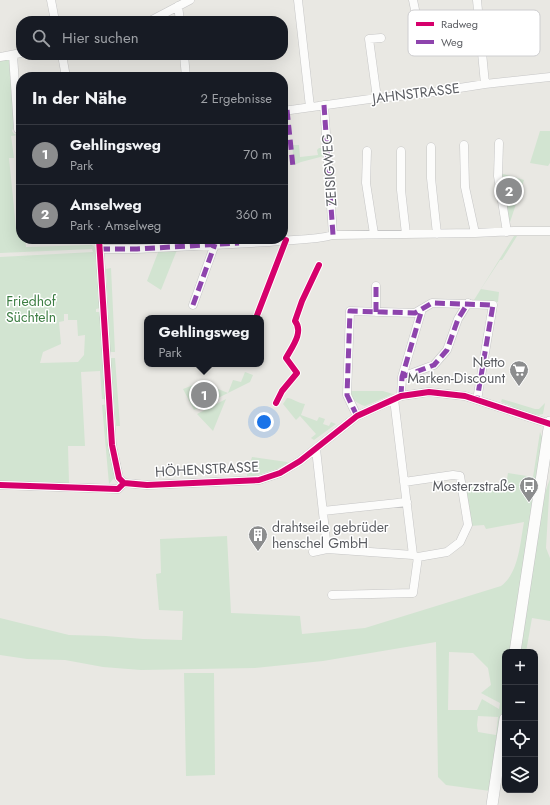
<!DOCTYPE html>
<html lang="de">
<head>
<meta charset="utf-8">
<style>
	body { margin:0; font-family:Jost,sans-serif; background:#20242c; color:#f1f3f6 }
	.controls { position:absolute; right:12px; bottom:12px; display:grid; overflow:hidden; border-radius:8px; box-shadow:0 4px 16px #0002 }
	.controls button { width:36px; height:36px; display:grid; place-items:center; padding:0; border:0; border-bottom:1px solid #363941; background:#171b24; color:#f1f3f6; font:20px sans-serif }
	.you { position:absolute; left:264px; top:422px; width:14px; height:14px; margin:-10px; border:3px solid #fff; border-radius:50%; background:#1a73e8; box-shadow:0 0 0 6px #1a73e833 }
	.badge { display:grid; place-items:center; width:26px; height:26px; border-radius:50%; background:#8c8d8e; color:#fff; font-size:13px; font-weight:700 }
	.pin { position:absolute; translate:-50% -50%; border:2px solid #fff; box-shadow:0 1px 4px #0006 }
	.popup { position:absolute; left:144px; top:315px; width:120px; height:52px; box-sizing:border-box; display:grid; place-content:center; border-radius:8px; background:#171b24; filter:drop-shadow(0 1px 3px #0005); font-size:13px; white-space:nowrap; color:#9ea1a6 }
	.popup b { font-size:15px; color:#f1f3f6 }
	.popup::after { content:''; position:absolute; left:50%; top:100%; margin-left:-8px; border:8px solid transparent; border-top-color:#171b24 }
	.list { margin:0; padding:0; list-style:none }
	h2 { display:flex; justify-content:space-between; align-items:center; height:52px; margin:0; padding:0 16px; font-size:17px }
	h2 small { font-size:13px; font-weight:400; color:#9ea1a6 }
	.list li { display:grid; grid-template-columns:26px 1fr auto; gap:12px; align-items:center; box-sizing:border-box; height:60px; padding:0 16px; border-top:1px solid #363941 }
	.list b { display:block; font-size:15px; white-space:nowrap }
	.list p { margin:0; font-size:13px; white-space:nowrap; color:#9ea1a6 }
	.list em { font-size:13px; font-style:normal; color:#9ea1a6 }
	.icon { flex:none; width:22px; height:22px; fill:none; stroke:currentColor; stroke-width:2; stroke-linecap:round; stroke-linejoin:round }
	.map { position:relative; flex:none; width:550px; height:805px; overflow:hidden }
	.search { position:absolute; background:#171b24; box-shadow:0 4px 16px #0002; left:16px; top:16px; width:272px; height:44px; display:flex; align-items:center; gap:10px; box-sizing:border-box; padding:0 14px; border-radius:16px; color:#9ea1a6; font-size:15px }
	.panel { position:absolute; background:#171b24; box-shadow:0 4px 16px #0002; left:16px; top:72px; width:272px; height:172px; border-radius:16px }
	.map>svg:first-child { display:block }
</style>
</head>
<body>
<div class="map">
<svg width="550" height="805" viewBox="0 0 550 805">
	<rect width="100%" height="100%" fill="#e9e8e3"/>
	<path fill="#d2e4d1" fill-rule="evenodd" d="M10 59 16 121 12 131 14 134 18 135 11 136 14 158H9L16 228H21V239H25L26 247 92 245 95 247 100 308 96 309V312H101L106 399H102L100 371 81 372 85 446H68L69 483H0V257L93 252 92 249 0 253V61ZM64 314H68V320H77L78 336 85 335 84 355 78 362 40 363 43 352 61 344 59 322 64 321Z
		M540 131H550V163L548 166 530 163Z
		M292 145H299L300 157 318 155 317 150 319 148H325L324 156 301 162 294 165Z
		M500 173 524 180 509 225Z
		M514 236H517L502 260H500L481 289 499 292 498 302 474 300Z
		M159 250H177L161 290 147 281Z
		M111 268 115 352H108V346L110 344 106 269Z
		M109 358H115L120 426H116L111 365 109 364Z
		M245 372 253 375 250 382 194 410 183 389 201 382 228 393 233 380 241 382Z
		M351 391H383L393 394 365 406C358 404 355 401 350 396Z
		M287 398C292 398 298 403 305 404L301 415 317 421 319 417 325 419 323 424 329 426 331 422 336 424 314 440 311 438 316 434 300 416 296 420 283 404Z
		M226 399 213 431 197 414Z
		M502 399 535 409H539L545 403 543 414C533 417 521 411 512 408V406L501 402Z
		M107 404 115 473 114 478 109 484 102 405Z
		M540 432 543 439 512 652H505V698L490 791 446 785 438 777 436 642 323 661 255 668 141 670 103 667 65 660 27 659 0 655V618L69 635 106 636 143 639 182 640 183 611 159 610 156 574 161 573 160 539 227 536 231 613 300 616 302 634 365 628 501 586C519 573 520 543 524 522L486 529 484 525 470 526 464 485 505 491 508 473 533 477ZM449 652 473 653 488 668 491 685 481 693 500 703 499 709 482 699 477 710H448ZM478 716 498 717 496 735 478 732 477 725Z
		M252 457 287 462 288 463 277 469 247 478V472Z
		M550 479 546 548 550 558V621L532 618 526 652H518L534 547 546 490Z
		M184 673H214L215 775 186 776Z"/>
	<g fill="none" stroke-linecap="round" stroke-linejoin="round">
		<g stroke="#c6c6c6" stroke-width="9">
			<path id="street" d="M51 0 55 21
				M298 0 310 107
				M413 0 420 34
				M477 0 485 84
				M178 6 180 21
				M150 21 190 0
				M13 55 18 129
				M62 55 66 77
				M184 55 186 77
				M0 57 21 53
				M377 98 369 39 381 38
				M324 105 333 235
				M283 111 377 98 421 94 485 84 550 77
				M499 143 498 176 507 232
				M464 145 465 187 475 233
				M431 147V178L437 234
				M367 151 366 183 374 234
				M401 151V190L406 234
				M99 239 112 445 119 478 124 483 147 485 259 480 280 473 300 461 357 416 401 396 429 392 465 396 550 424
				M100 249H137L269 242C290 239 312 241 333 235L475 233 514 231H550
				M193 305 215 244
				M376 312V286
				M402 377 434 365 447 350 458 319 468 303
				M401 396 402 377 422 309
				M394 399 413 555
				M357 416 347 395 350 311 415 313 432 303 493 305 477 400
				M316 449 327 549
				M404 482 453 475 460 476 468 525 460 542 447 552 418 557
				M0 485 118 489 124 483
				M323 511 407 502
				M313 552 327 549 413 555 417 557
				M332 595 413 593 418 557"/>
		</g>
		<g stroke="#c5c5c5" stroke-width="12">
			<path id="secondary" d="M515 652 550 422
				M492 805 505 719"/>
		</g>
		<use href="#street" stroke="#fcfcfb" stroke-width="8"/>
		<use href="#secondary" stroke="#fcfcfb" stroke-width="11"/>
		<path stroke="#8e44ad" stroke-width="5" stroke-dasharray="10 5" stroke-linecap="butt" d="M324 105 333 235
			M287 110 293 167
			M100 249H137L239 243
			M193 305 215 244
			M376 312V286
			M402 377 434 365 447 350 458 319 468 303
			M401 396 402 377 422 309
			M357 416 347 395 350 311 415 313 432 303 493 305 477 400"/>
		<g stroke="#fff" stroke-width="8">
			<path id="cycleway" d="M99 239 112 445 119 478 124 483 147 485 259 480 280 473 300 461 357 416 401 396 429 392 465 396 550 424
				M256 318 286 240
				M276 403 282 391 297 373 286 358C292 347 304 332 295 321L302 301 319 265
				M0 485 118 489 124 483"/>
		</g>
		<use href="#cycleway" stroke="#d6006c" stroke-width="6"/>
	</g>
	<defs>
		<g id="supermarket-pin" transform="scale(1)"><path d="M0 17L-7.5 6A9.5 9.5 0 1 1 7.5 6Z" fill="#8c8d8e" stroke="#fff"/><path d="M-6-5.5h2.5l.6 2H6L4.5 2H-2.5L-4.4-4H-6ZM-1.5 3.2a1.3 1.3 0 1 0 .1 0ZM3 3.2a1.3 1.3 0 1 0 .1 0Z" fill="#fff"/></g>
		<g id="bus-pin" transform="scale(1)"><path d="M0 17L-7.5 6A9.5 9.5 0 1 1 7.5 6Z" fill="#8c8d8e" stroke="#fff"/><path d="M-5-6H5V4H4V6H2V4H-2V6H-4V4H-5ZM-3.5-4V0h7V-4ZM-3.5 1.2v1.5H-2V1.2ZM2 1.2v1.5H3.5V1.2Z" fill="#fff"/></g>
		<g id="building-pin" transform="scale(1)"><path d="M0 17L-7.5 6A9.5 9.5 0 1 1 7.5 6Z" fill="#8c8d8e" stroke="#fff"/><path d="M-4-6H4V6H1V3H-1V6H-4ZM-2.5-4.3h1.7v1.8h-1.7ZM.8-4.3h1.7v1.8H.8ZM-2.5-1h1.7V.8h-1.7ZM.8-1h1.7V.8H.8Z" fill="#fff"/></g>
	</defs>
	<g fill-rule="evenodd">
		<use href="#supermarket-pin" x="519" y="370"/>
		<use href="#bus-pin" x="529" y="486"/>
		<use href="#building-pin" x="258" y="535"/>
	</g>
	<g text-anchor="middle" stroke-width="3" stroke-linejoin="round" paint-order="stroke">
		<g font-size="14" fill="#5a5c61" stroke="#fff">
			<text transform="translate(416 93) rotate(-7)" y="5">JAHNSTRASSE</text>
			<text transform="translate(329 170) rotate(-94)" y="5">ZEISIGWEG</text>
			<text transform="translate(207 469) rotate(-3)" y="5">HÖHENSTRASSE</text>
		</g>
		<g font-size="14" fill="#3c7d42" stroke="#fff">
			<text x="31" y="306">Friedhof<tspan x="31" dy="16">Süchteln</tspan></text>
		</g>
		<g font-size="14" fill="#5a5c61" stroke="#fff" text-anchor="end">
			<text x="505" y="367">Netto<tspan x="505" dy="16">Marken-Discount</tspan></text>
			<text x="515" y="491">Mosterzstraße</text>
			<text x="272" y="532" text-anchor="start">drahtseile gebrüder<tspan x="272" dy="16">henschel GmbH</tspan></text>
		</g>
	</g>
	<rect x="408" y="10" width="132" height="46" rx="6" fill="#fff" stroke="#ceced0" stroke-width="1"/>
	<rect x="416" y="22" width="18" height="4" fill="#d6006c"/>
	<rect x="416" y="40" width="18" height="4" fill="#8e44ad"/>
	<g font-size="11" fill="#5a5c61">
		<text x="441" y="28">Radweg</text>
		<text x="441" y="46">Weg</text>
	</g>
</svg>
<div class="controls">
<button>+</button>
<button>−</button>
<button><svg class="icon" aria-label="locate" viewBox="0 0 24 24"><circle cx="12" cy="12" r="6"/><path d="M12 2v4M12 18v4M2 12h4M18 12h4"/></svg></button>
<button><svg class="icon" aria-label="layers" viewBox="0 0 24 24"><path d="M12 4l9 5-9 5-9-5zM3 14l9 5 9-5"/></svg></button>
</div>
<div class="you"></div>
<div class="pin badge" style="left:204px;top:395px">1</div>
<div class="popup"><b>Gehlingsweg</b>Park</div>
<div class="pin badge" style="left:509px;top:191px">2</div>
<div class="search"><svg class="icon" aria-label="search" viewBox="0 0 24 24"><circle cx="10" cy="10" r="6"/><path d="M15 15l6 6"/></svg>Hier suchen</div>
<section class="panel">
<h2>In der Nähe<small>2 Ergebnisse</small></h2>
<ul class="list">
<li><span class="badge">1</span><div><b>Gehlingsweg</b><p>Park</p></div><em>70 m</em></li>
<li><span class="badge">2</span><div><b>Amselweg</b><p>Park · Amselweg</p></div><em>360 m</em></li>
</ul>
</section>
</div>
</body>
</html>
